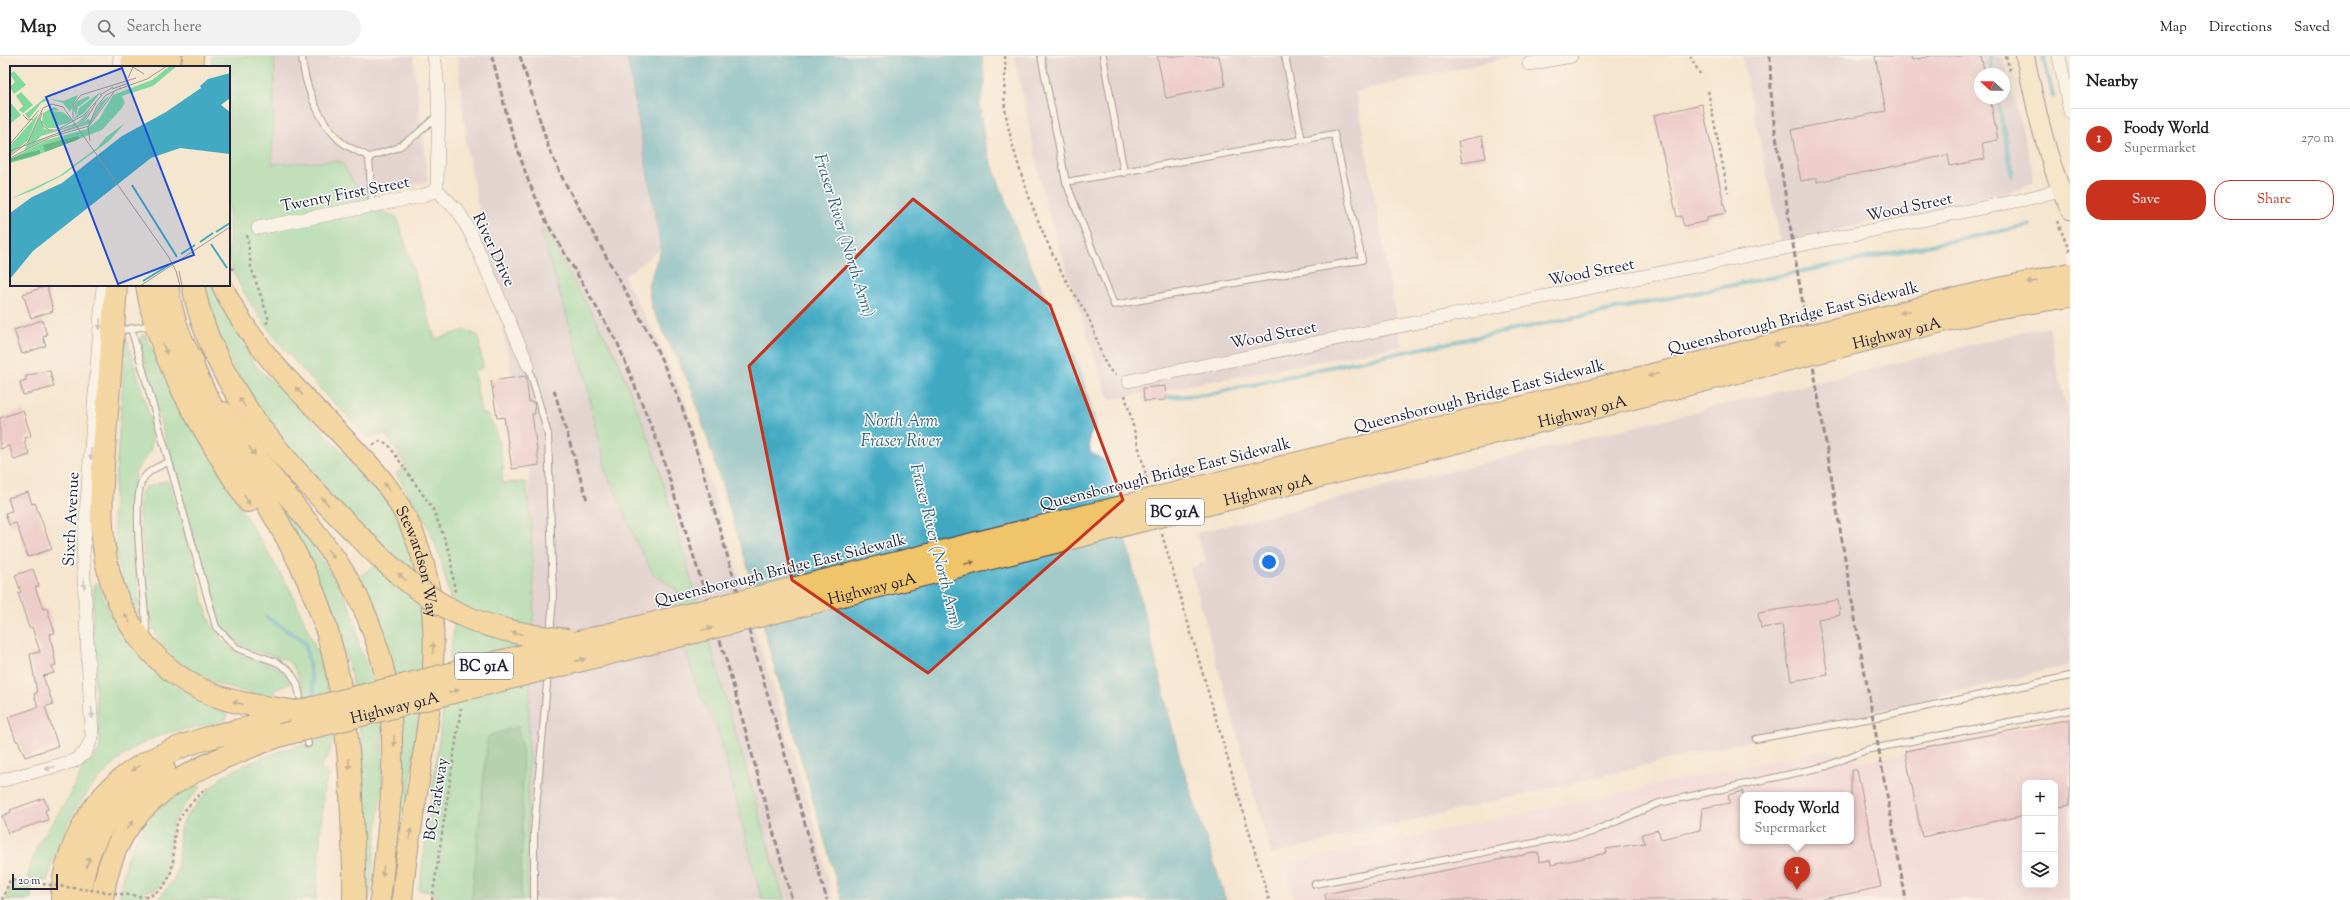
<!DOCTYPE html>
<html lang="en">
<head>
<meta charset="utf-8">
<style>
	body { margin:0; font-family:"Sorts Mill Goudy",serif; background:#f2f2f2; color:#222 }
	.controls { position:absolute; right:12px; bottom:12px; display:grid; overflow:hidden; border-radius:8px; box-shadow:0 4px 16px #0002 }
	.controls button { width:36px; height:36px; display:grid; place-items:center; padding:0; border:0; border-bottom:1px solid #e0e0e0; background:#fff; color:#222; font:20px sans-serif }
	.compass { position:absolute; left:1974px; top:12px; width:36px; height:36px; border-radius:50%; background:#fff; box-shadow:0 4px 16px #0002; rotate:291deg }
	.scale { position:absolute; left:12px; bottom:10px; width:46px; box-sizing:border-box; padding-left:4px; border:2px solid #22223b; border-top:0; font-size:11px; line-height:14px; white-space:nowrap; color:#22223b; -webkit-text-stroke:3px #fff; paint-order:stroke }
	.you { position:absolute; left:1269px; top:506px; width:14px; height:14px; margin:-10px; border:3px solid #fff; border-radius:50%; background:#1a73e8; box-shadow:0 0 0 6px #1a73e833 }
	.badge { display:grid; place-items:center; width:26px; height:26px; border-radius:50%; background:#c8321e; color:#fff; font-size:13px; font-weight:700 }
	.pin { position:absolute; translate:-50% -33px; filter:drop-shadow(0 1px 2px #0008) }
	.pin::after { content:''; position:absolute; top:21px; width:14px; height:12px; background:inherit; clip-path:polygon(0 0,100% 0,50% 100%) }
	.popup { position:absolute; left:1740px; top:736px; width:114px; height:52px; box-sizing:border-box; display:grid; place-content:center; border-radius:8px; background:#fff; filter:drop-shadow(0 1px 3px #0005); font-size:13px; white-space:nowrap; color:#767676 }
	.popup b { font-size:15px; color:#222 }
	.popup::after { content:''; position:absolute; left:50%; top:100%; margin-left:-8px; border:8px solid transparent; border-top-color:#fff }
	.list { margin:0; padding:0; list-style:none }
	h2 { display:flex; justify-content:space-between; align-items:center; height:52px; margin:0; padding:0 16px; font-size:17px }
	h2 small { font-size:13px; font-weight:400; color:#767676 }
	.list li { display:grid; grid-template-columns:26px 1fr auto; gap:12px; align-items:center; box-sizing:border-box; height:60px; padding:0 16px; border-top:1px solid #e0e0e0 }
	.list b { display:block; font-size:15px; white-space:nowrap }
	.list p { margin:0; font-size:13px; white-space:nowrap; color:#767676 }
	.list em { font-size:13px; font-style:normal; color:#767676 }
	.actions { display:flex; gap:8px; padding:12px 16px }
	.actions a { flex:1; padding:9px 0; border:1px solid #c8321e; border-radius:16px; text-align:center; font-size:14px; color:#c8321e }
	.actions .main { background:#c8321e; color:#fff }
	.icon { flex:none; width:22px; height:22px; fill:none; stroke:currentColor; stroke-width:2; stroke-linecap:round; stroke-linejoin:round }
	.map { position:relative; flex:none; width:2070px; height:844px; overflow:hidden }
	header { display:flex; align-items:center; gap:24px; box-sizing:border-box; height:56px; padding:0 20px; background:#fff; border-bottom:1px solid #e0e0e0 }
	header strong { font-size:19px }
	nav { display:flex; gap:22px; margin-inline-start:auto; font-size:14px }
	.search { width:280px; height:36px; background:#f2f2f2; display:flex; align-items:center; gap:10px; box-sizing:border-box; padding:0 14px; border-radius:22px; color:#767676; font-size:15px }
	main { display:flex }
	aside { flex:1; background:#fff }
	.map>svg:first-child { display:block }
</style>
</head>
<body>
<header>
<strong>Map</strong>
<div class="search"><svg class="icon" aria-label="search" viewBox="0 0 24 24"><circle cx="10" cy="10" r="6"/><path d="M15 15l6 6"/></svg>Search here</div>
<nav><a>Map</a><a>Directions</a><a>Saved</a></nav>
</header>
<main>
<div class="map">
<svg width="2070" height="844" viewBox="0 0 2070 844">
	<rect width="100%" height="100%" fill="#fff"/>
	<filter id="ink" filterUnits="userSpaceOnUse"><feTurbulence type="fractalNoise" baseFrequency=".025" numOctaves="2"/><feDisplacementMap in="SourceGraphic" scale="8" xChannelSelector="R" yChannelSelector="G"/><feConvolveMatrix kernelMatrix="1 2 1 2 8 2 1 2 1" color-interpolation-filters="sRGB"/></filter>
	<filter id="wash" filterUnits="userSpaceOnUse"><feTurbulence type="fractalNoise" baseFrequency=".012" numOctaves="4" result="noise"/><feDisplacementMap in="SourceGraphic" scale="16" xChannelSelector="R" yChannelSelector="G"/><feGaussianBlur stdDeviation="0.9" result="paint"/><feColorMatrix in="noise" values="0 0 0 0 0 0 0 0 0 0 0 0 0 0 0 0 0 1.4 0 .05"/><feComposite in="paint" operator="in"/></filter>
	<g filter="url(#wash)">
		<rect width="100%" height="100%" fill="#f5e6cf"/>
		<path fill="#f1d0e4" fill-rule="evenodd" d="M2070 664V844H1294L1284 808 1827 693 1864 706ZM2025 727H2055V829H2025ZM1743 739H1851V785H1743Z"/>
		<path fill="#cebed1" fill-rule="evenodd" d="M245 0H413L428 126 238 154Z
			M457 0H627L661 193 624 221 659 286 685 346 812 759 833 844H528L526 668 529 407 467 94Z
			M1014 0H1514L1356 36 1401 290 1109 344 1046 150Z
			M1742 0H2003L2032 112 2033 126 2019 133 1781 186ZM1980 18H2004V42H1980Z
			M2048 270 2070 370V609L1271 798 1190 512 1206 506 1196 477Z"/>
		<path fill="#81d89d" stroke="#527d6c" d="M212 0H275L272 108 341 105 354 127 381 155 397 161 435 283 466 274 478 280 483 311 474 316 481 357 487 359 495 372 504 413H502V427L526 426 531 470 534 545 529 653 527 844H436L435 837 419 834 455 563 440 500 428 471 396 417 407 411 385 377 370 383C323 335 251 268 229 204V11H212Z
			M541 175H545L617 302 654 396 784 844H762L717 670 701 641 669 545 678 537 676 533 654 519 638 489 605 413 587 328Z
			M202 229H212L256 311 296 346 386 444 406 477 416 503 425 555 422 638 395 844H388L402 717 401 666 384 582 360 520 375 510 327 433 277 378 240 325 214 268Z
			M142 279H145L236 444 292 537 320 603 328 636 333 681 329 698 320 712 329 719 324 731 316 844H158L174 823 178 810 180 772 186 760 210 733 223 720 238 712 282 694 315 686C310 668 303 623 292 609 282 598 264 599 252 594 238 589 227 580 219 567L152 337 140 283Z
			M126 281 150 362 152 385 150 395 136 415 132 434 139 559 125 535 117 502 113 459Z
			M165 425 168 426C182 458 190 493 199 527 203 542 206 563 216 576 221 584 229 592 238 597 259 609 277 603 291 627L274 634 275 642C233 635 169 620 154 573 146 549 147 522 144 497 142 478 134 449 144 432Z
			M284 459 289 461 308 483 344 538 355 564 359 591 374 626 383 670 382 727 369 844H364C363 765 368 680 347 603 333 554 306 506 284 459Z
			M94 527H98C120 595 163 629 227 657L225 667C201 672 174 672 151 683 97 709 59 767 48 825L27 822 37 790 71 738 83 711 92 704 100 692 92 588Z
			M201 730C191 742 179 753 173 767 166 783 177 836 145 835L144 844H119L126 804 145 766 177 735Z
			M12 828 31 830V844H6Z"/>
		<path fill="#68b884" stroke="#456d60" d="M518 670 523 700 521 844H471L488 680Z"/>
		<path fill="#41a9c1" stroke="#32667e" d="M627 0H982L985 27 979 50 985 89 1025 197 1080 313 1097 371 1089 380 1090 396 1107 406 1179 699 1226 844H842L769 592 748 512 691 331 651 251 648 229 661 193Z"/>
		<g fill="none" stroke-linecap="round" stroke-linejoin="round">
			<path stroke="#41a9c1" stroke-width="4.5" d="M1989 0 1993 18
				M2043 0 2053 39
				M1997 42 2013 120
				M1166 341 1206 339 1325 312 2030 169
				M266 561 305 586 314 636"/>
		</g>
		<g id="blocks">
			<path fill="#e4aec2" d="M1157 0H1219L1225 30 1166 42Z
				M1875 0H1911L1912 4 1931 0H1981L1985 18H1980V42H1990L1998 84 1982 87 1985 103 1950 110 1948 99 1817 126V122L1801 125 1791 74 1886 55Z
				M1702 48 1726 157 1707 161V165L1684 170 1681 160 1677 161 1654 59Z
				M1482 80 1486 102 1462 106 1458 85Z
				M47 230 53 255 31 262 23 238Z
				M42 264 47 279 43 281 46 290 22 298 14 274Z
				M46 315H50L54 331 23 339 20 326 26 324V320Z
				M526 320 529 346H534L535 358H532L539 409 512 413 504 361 497 362 491 325Z
				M1165 330 1166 344 1144 345 1143 332Z
				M23 354 31 380 25 382 26 385 24 386 30 399 14 404 9 390 0 393V362Z
				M28 436 32 448 35 447 52 493 28 501 16 467 9 469 5 457 12 455 8 442Z
				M33 513 39 530 35 531 43 553 47 552 55 577 50 578 56 609 52 610 54 617 43 620 53 648 45 651 58 690 25 701 18 685H16L8 661 38 651 34 638 37 637 30 598 40 596 32 571 29 572 18 537 21 536 15 519Z
				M1838 544 1840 559 1818 563 1828 619 1791 625 1782 569 1761 572 1758 557Z
				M2070 663V749L2055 752V727H2025V759L1922 781 1905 695Z
				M1851 714H1857L1881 831 1818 844H1326L1325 838 1538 796 1539 806 1550 804 1551 809 1607 797 1606 793 1645 787 1642 778 1658 774 1661 783 1700 774 1702 752 1730 747 1728 739 1743 735V785H1851Z
				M44 742 48 753 45 754 48 764 8 777 2 760 11 756 10 754Z"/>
		</g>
	</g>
	<g filter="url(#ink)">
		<use href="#blocks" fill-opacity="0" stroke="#423f51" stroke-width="1"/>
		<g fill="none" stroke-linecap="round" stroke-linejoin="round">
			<g stroke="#423f51" stroke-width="8">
				<path id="service" d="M302 0C304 29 318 63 339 84 346 91 360 96 369 101L397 92 416 79 438 59
					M1041 0 1066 126
					M1103 0 1124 117
					M1285 0 1302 84
					M1334 78 1362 204 1114 249 1066 126Z
					M369 101 372 148
					M131 272 216 571 237 592 276 606 289 614 297 627 302 650
					M117 275 153 269
					M528 309 548 378 553 542 550 579
					M147 579C145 549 130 444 143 423 149 414 159 410 169 406
					M306 677 308 688
					M1756 683 1872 662 2070 620
					M1315 828 1592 776 1659 747 1827 710 1866 694 2070 654
					M534 844V776L548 616"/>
			</g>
			<g stroke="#423f51" stroke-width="14">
				<path id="minor" d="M434 0C442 45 437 89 437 134L459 156 472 180 528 309
					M2059 0 2070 56
					M1529 8 1571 0
					M119 11 120 0
					M258 172 422 140 437 134
					M1128 325 2026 143 2060 134
					M0 725 74 705 85 697 92 681 83 501 103 229"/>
			</g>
			<g stroke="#423f51" stroke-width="20">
				<path id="secondary" d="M2025 0C2036 53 2047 105 2070 154"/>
			</g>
			<g stroke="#423f51" stroke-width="22">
				<g id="primary">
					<path d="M170 11 171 0"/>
					<path d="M192 11 193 0"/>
					<path d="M168 229C172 256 180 283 194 306"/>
					<path id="s1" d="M222 229C254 301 324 357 375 415 481 537 413 703 402 844"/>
					<path d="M224 356C258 408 302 454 337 505 411 616 394 720 380 844"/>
				</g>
			</g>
			<g stroke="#423f51" stroke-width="24">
				<path id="motorway" d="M132 11 133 0
					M152 11 153 0
					M116 229C113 275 110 322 106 368 100 448 91 523 146 590 163 610 185 627 209 637 238 649 267 651 297 656
					M147 229C159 309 207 378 248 445
					M193 229C214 343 304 425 382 503
					M185 292C218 381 281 455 316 543 343 613 349 686 352 760 353 788 355 816 354 844
					M62 844C62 819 70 796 81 774 107 720 159 695 215 680 243 673 270 669 296 656
					M81 844C80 791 117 736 164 713
					M102 844C115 739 194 712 281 679"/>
			</g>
			<path stroke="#423f51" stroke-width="2.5" stroke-dasharray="3 3" stroke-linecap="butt" d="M1005 0C1006 17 1003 35 1005 52 1012 102 1040 176 1064 221 1073 237 1084 251 1091 268 1098 283 1101 310 1116 319
				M1690 0 1700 18
				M2006 0 2010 15
				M1708 35 1728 136
				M2057 165 2070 196
				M247 179 251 211 269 264 266 268
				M229 206 234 216
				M1125 339 1148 427
				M373 389 380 385 388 388 405 413
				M1162 478 1269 844
				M145 841C150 841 153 838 158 835 180 819 170 790 177 768 182 754 196 742 206 732
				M2 844 10 824 19 825
				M432 844 461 652"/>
			<use href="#service" stroke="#fff" stroke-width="6"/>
			<use href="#minor" stroke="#fff" stroke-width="13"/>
			<use href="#secondary" stroke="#f9e7c3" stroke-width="18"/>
			<use href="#primary" stroke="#f0c469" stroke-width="20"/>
			<use href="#motorway" stroke="#f0c469" stroke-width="22"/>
			<path stroke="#22223b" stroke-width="3" stroke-dasharray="6 3" stroke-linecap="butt" d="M492 0 508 64 528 124 547 167 618 288 659 390 727 607 792 844
				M520 0 549 93 563 123 653 285 680 345 702 412 827 844
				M1770 0 1771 36 1774 67 1795 201 1854 557 1906 844
				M554 334 587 444"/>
			<g stroke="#423f51" stroke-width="24" stroke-linecap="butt">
				<g id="motorway-bridge">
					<path d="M382 503C442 559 487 576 568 584"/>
					<path d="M297 656 1990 235 2070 218"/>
					<path id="s2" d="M281 679 1994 252 2070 240"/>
				</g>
			</g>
			<path stroke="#423f51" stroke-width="2.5" stroke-dasharray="3 3" stroke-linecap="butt" d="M405 413 433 453 450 497 455 536
				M19 825 145 841"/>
			<use href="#motorway-bridge" stroke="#f0c469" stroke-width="22"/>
		</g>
		<defs><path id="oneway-solid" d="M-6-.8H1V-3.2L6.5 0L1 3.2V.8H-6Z"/></defs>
		<g fill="#897352">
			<use href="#oneway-solid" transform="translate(2032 226) rotate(167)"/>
			<use href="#oneway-solid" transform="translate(1905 256) rotate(166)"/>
			<use href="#oneway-solid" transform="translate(1779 288) rotate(166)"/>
			<use href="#oneway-solid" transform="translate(165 293) rotate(69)"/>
			<use href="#oneway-solid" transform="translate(1653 319) rotate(166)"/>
			<use href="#oneway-solid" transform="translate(299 335) rotate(-133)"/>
			<use href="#oneway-solid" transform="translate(242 346) rotate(-122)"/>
			<use href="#oneway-solid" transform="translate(252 395) rotate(52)"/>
			<use href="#oneway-solid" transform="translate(387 431) rotate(-126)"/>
			<use href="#oneway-solid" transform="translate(247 444) rotate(59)"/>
			<use href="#oneway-solid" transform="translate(325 445) rotate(-133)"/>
			<use href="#oneway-solid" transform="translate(331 498) rotate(55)"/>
			<use href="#oneway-solid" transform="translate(969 507) rotate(-14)"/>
			<use href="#oneway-solid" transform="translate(402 521) rotate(-139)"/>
			<use href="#oneway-solid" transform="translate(127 562) rotate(-121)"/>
			<use href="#oneway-solid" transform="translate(707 573) rotate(-14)"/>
			<use href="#oneway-solid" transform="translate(517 577) rotate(-169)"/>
			<use href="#oneway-solid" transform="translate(433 592) rotate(-89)"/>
			<use href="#oneway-solid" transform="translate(580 604) rotate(-14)"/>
			<use href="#oneway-solid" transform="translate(454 635) rotate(-14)"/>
			<use href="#oneway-solid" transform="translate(238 647) rotate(-165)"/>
			<use href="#oneway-solid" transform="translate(394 685) rotate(89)"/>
			<use href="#oneway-solid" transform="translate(349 708) rotate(87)"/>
			<use href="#oneway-solid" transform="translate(136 712) rotate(151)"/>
			<use href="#oneway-solid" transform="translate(130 769) rotate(-50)"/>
			<use href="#oneway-solid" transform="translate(410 778) rotate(-81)"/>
			<use href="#oneway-solid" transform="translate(88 806) rotate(-72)"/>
			<use href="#oneway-solid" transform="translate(383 815) rotate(97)"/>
		</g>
		<g fill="#9c9ca7">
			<use href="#oneway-solid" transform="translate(100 268) rotate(94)"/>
			<use href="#oneway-solid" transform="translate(91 398) rotate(94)"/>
			<use href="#oneway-solid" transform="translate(84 527) rotate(88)"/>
			<use href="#oneway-solid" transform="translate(92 657) rotate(85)"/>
			<use href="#oneway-solid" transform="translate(50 712) rotate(164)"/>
		</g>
	</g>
	<path d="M0 0H2070V844H0ZM913 143 1050 249 1123 444 928 617 792 524 749 310Z" fill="#f5e6cf" fill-opacity=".55" fill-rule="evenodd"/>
	<path fill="none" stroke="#c8321e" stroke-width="3" stroke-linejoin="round" d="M913 143 1050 249 1123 444 928 617 792 524 749 310Z"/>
	<g text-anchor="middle" stroke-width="3" stroke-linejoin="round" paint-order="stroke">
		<g fill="#fff" stroke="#646476" stroke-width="1">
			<rect x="1146" y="443" width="58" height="26" rx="3"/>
			<rect x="455" y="597" width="58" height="26" rx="3"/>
		</g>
		<g font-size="15" font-weight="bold" fill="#22223b">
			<text x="1175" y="461">BC 91A</text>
			<text x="484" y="615">BC 91A</text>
		</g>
		<g font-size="16" fill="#22223b" stroke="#fff">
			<text transform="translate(345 137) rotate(-11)" y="6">Twenty First Street</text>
			<text transform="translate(1909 150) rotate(-12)" y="6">Wood Street</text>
			<text transform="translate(495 193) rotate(65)" y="6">River Drive</text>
			<text transform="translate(1591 215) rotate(-11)" y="6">Wood Street</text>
			<text transform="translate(1793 261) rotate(-14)" y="6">Queensborough Bridge East Sidewalk</text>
			<text dy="6" stroke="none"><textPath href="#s2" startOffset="1665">Highway 91A</textPath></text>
			<text transform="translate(1273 278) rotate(-11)" y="6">Wood Street</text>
			<text transform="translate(1479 339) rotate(-14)" y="6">Queensborough Bridge East Sidewalk</text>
			<text dy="6" stroke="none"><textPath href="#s2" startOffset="1341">Highway 91A</textPath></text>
			<text transform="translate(1165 417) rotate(-14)" y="6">Queensborough Bridge East Sidewalk</text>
			<text dy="6" stroke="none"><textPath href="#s2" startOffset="1017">Highway 91A</textPath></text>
			<text transform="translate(70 463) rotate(-87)" y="6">Sixth Avenue</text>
			<text dy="6" stroke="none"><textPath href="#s1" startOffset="344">Stewardson Way</textPath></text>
			<text transform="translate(780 513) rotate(-14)" y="6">Queensborough Bridge East Sidewalk</text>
			<text dy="6" stroke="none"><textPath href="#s2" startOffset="609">Highway 91A</textPath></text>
			<text dy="6" stroke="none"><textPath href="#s2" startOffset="117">Highway 91A</textPath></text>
			<text transform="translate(435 743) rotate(-81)" y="6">BC Parkway</text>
		</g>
		<g font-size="17" font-style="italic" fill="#305f77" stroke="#fff">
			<text transform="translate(845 179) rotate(73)" y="6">Fraser River (North Arm)</text>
			<text x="901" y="370">North Arm<tspan x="901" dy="20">Fraser River</tspan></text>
			<text transform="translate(937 490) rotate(76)" y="6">Fraser River (North Arm)</text>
		</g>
	</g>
	<g transform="translate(10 10)">
		<rect width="220" height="220" fill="#f5e6cf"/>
		<path d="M160 0H167L143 20 112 30 115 37 111 43 92 64 22 91 0 97V93L37 74 77 63 89 53 103 29 142 14ZM4 5 16 19 4 28 0 21 5 16 0 8ZM92 25 74 47 58 57 47 60V62H37L32 57 33 47 44 41 53 46 49 44 41 45 53 46 62 54 67 49 69 42ZM11 26 23 39 13 47 9 44 13 40 6 30ZM68 29 60 46 53 37 39 33 53 35ZM100 29 80 58 40 70 14 85 29 51 34 63 45 65 68 56 81 43 76 52 65 60 31 70 24 77 42 69 66 61 78 53 81 54 90 37ZM78 30 80 32 68 41 66 50 63 42 66 36ZM35 32 39 34 31 37 19 53 15 48ZM0 36 11 49 1 57 0 56ZM29 47 18 74 0 89V80ZM115 57 99 75 53 109 24 124 0 133 49 110 87 82 96 71Z" fill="#81d89d"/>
		<path d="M68 70 70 72 67 74 35 86 33 79ZM30 84V88L0 96V93L13 88Z" fill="#68b884"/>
		<path d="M220 7V32L211 39 220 46V88L170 82 141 92 23 185 0 213V147L22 131 52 117 112 70 156 46 191 22 190 20 198 13Z" fill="#41a9c1"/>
		<path fill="none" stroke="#41a9c1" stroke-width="2" d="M122 119 167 191M206 166 220 157M190 176 203 167M201 178 217 202M171 188 185 179M133 215 159 199"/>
		<path fill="none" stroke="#a19894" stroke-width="1" d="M123 1 134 8M118 12 123 1M102 23 119 17M109 23 137 13 157 0M90 29 103 21M32 47 30 53 33 60 39 64H47L74 49 92 29M13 49 18 54 23 53M63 52V39L71 29 126 12M80 75 78 61 87 40 96 29 111 22M0 78 29 44M0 85 67 60 77 52 86 37M0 90 18 76 33 42 42 38 53 41 158 190 166 205 170 220M0 92 41 71 79 60 104 26M169 205 172 220M130 220 220 161"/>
		<path fill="#1d4ed8" fill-opacity="0.15" stroke="#1d4ed8" stroke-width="2" d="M112 2 184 189 108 218 36 31Z"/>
		<rect width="220" height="220" fill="none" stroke="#22223b" stroke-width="2"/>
	</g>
</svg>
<div class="controls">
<button>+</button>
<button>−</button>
<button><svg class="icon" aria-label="layers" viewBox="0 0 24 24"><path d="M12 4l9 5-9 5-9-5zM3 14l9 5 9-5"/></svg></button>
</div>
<svg class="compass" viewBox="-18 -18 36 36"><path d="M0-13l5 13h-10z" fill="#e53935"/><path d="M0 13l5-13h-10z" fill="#767676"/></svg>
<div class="scale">20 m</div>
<div class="you"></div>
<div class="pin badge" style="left:1797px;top:834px">1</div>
<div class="popup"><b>Foody World</b>Supermarket</div>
</div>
<aside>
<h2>Nearby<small></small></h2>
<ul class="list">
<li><span class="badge">1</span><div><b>Foody World</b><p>Supermarket</p></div><em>270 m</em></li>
</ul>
<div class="actions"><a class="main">Save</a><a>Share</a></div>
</aside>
</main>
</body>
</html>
